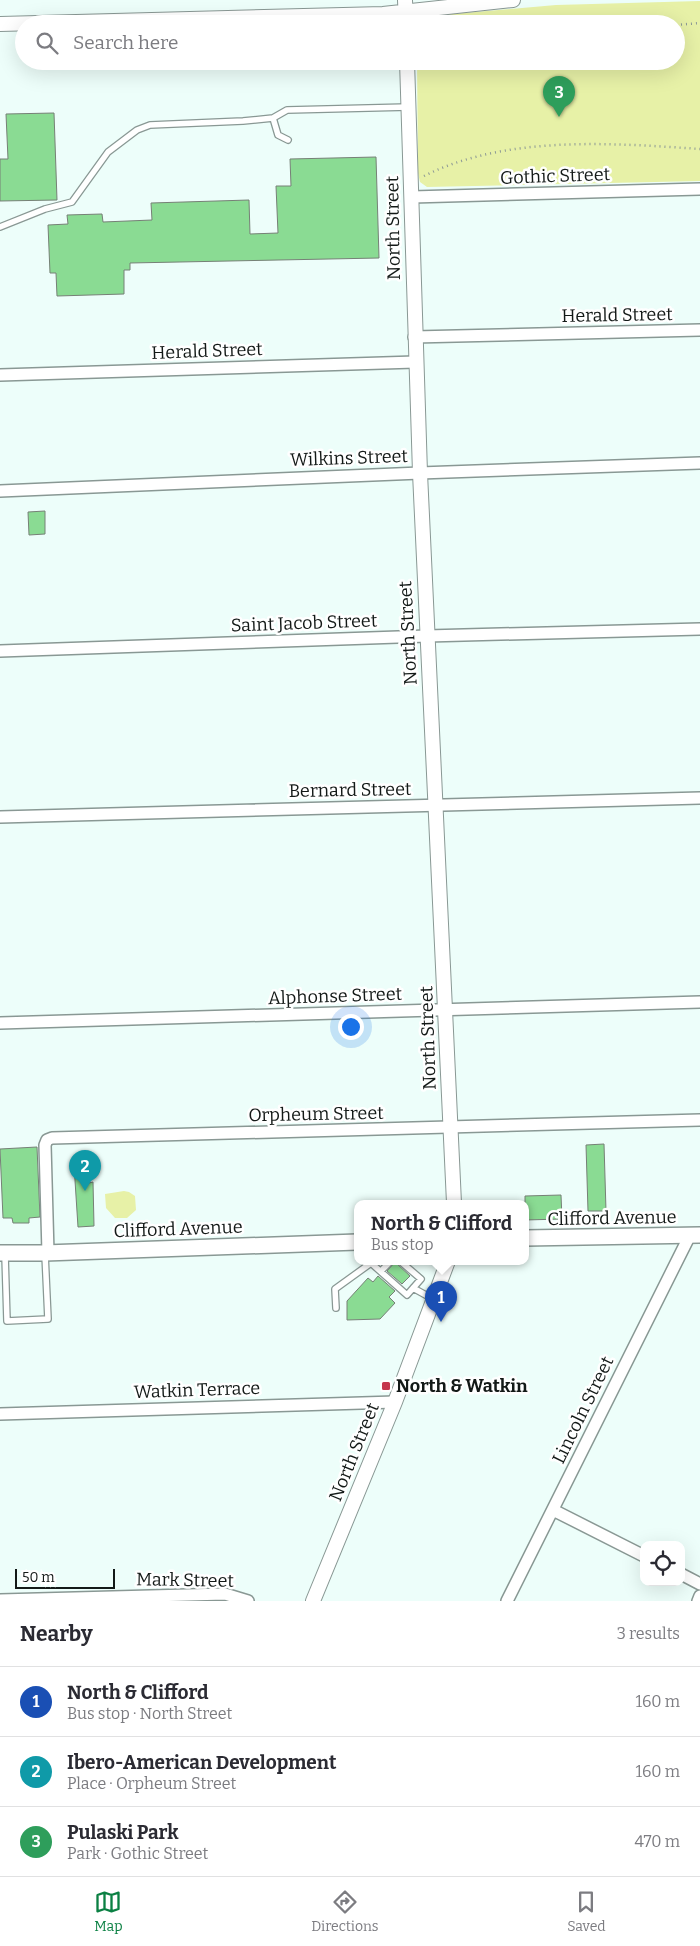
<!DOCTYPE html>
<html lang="en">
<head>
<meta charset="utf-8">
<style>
	body { margin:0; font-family:Bitter,serif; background:#f2f2f3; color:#2b2b33 }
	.controls { position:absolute; right:15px; bottom:15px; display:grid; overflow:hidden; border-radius:10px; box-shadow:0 5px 20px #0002 }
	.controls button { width:45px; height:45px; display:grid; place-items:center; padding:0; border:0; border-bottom:1px solid #e1e1e2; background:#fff; color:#2b2b33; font:25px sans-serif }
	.scale { position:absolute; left:15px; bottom:12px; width:100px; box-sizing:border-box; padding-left:5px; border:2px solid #131917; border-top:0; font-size:14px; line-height:18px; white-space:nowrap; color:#131917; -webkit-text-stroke:4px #fff; paint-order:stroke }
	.you { position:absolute; left:350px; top:1026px; width:18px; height:18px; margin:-12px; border:4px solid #fff; border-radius:50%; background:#1a73e8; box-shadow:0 0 0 8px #1a73e833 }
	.badge { display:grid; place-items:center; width:32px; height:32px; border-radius:50%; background:#0b8043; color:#fff; font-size:16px; font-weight:700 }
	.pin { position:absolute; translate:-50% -41px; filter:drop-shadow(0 1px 2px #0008) }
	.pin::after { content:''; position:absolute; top:26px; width:18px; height:15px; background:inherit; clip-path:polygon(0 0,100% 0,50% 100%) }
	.popup { position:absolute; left:354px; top:1200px; width:175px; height:65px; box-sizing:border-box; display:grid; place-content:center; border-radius:10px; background:#fff; filter:drop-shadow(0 1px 4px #0005); font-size:16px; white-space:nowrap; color:#7c7c81 }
	.popup b { font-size:19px; color:#2b2b33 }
	.popup::after { content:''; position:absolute; left:50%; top:100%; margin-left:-10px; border:10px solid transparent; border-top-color:#fff }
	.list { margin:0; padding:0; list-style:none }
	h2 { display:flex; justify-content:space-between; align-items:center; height:65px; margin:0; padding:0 20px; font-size:21px }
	h2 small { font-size:16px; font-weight:400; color:#7c7c81 }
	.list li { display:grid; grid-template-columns:32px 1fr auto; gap:15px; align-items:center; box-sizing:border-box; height:70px; padding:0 20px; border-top:1px solid #e1e1e2 }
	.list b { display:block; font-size:19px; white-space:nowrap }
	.list p { margin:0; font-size:16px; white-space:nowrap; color:#7c7c81 }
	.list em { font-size:16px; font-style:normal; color:#7c7c81 }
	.icon { flex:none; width:28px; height:28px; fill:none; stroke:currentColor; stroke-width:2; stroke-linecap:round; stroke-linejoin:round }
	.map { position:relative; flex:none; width:700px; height:1601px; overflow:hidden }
	.search { position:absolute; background:#fff; box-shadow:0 5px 20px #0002; left:15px; right:15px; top:15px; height:55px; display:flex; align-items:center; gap:12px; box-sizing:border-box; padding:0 18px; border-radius:28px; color:#7c7c81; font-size:19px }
	.sheet { height:275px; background:#fff }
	nav { display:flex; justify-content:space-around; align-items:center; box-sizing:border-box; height:70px; border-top:1px solid #e1e1e2; background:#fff; font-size:14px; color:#7c7c81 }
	nav a { display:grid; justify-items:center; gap:2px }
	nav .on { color:#0b8043 }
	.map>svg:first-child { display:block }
</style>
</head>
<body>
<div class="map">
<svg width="700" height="1601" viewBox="0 0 700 1601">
	<rect width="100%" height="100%" fill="#edfefa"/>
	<path fill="#e7f1a7" d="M700 1V181L427 187 420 182 418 173 417 61H676V24H423L424 22 441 15 556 5Z
		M124 1191 129 1192 135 1196 136 1210 127 1218H115L106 1208 105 1194Z"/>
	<path fill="#8adb93" stroke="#768076" d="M54 113 57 200 0 201V159H8L6 114Z
		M376 157 379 258 130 263V270H124V294L57 296 56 273H50L48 225 68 224 67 215 102 214 103 222 152 220 151 203 249 200 250 234 278 233 276 186H291L290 159Z
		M45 511V534L29 535 28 512Z
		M604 1144 606 1211H588L586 1145Z
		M37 1147 40 1217 29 1218V1223H13L12 1218H3L0 1149Z
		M87 1164 89 1183 93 1182 94 1226 78 1227 74 1165Z
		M561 1195 562 1219 525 1220V1196Z
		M395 1262 410 1276 402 1284 387 1271Z
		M378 1276 395 1291 389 1297 395 1303 380 1319 347 1320V1301L368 1278 373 1282Z"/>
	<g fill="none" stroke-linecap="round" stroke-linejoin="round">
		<g stroke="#899894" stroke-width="8">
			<path id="service" d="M273 118 278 135 288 140
				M0 227 45 209 72 202 108 152 137 130 150 125 243 121 273 118 287 110 409 107
				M5 1255 7 1321 48 1319 45 1254
				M371 1261V1263L407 1295 421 1279 400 1261
				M381 1271 391 1261
				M413 1288 433 1299
				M336 1308 335 1289 371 1263"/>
		</g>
		<g stroke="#899894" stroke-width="14">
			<path id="minor" d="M412 197 700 189
				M414 337 700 330
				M0 375 415 362
				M0 491 420 473 700 463
				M0 651 427 636 700 629
				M0 817 700 798
				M0 1023 700 1002
				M48 1253 45 1145 47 1140 52 1138 700 1120
				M0 1414 395 1402
				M553 1510 644 1556
				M681 1574 700 1584
				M0 1600 225 1594 248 1601
				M507 1601 690 1235
				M698 1601 700 1596"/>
		</g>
		<g stroke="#899894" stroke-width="16">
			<path id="tertiary" d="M405 0 406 24
				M0 24 383 14 513 0
				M407 61 420 473 454 1203
				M313 1601 395 1402 448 1261"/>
		</g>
		<g stroke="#899894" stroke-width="18">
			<path id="secondary" d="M525 1238 700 1235
				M0 1253H45L357 1242"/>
		</g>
		<path stroke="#8c9895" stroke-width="2.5" stroke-dasharray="1 4" stroke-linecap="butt" d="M676 25 700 23
			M424 176C506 135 611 143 700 149"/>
		<use href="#service" stroke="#fff" stroke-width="5.5"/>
		<use href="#minor" stroke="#fff" stroke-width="11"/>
		<use href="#tertiary" stroke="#fff" stroke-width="14"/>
		<use href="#secondary" stroke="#fff" stroke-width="15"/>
	</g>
	<rect fill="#c6364d" stroke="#fff" stroke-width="2" x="381" y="1381" width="10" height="10" rx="2.5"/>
	<g text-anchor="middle" stroke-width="5" stroke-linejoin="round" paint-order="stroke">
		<g font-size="18" fill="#131917" stroke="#fff">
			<text transform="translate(555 176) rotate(-2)" y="6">Gothic Street</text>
			<text transform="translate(393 228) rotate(-91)" y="6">North Street</text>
			<text transform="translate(617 315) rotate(-1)" y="6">Herald Street</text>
			<text transform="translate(207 351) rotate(-2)" y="6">Herald Street</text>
			<text transform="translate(349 458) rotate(-2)" y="6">Wilkins Street</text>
			<text transform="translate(304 623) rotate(-2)" y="6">Saint Jacob Street</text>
			<text transform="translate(408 633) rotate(-93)" y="6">North Street</text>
			<text transform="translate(350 790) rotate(-1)" y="6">Bernard Street</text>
			<text transform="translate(335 996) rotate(-2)" y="6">Alphonse Street</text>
			<text transform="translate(428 1038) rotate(-92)" y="6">North Street</text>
			<text transform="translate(316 1114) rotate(-1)" y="6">Orpheum Street</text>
			<text transform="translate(612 1218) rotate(-1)" y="6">Clifford Avenue</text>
			<text transform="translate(178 1229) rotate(-2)" y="6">Clifford Avenue</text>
			<text transform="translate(197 1390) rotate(-2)" y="6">Watkin Terrace</text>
			<text transform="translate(583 1410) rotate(-64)" y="6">Lincoln Street</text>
			<text transform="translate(354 1452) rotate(-68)" y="6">North Street</text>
			<text transform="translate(185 1580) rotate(1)" y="6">Mark Street</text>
		</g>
		<g font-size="18" font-weight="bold" fill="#131917" stroke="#fff" text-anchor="start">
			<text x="396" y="1392">North &amp; Watkin</text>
		</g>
	</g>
</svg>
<div class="controls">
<button><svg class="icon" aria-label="locate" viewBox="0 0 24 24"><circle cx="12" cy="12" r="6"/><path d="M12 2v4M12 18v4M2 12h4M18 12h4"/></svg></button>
</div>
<div class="scale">50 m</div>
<div class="you"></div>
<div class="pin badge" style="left:441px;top:1322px;background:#1a4fb4">1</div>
<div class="popup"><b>North &amp; Clifford</b>Bus stop</div>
<div class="pin badge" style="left:85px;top:1191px;background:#0f9aa8">2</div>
<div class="pin badge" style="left:559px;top:117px;background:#2e9e5b">3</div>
<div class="search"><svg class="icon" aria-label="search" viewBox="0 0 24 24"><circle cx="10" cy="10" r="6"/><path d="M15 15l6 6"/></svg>Search here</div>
</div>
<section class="sheet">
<h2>Nearby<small>3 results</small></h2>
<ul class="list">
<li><span class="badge" style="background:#1a4fb4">1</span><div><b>North &amp; Clifford</b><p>Bus stop · North Street</p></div><em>160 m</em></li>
<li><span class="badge" style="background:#0f9aa8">2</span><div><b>Ibero-American Development</b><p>Place · Orpheum Street</p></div><em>160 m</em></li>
<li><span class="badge" style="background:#2e9e5b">3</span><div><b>Pulaski Park</b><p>Park · Gothic Street</p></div><em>470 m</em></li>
</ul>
</section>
<nav>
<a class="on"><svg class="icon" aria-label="map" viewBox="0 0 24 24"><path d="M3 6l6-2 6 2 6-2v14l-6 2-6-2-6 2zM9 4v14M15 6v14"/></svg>Map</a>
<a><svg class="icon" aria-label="directions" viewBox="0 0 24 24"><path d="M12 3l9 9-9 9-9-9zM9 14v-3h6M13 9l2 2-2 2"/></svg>Directions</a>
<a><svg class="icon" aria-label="saved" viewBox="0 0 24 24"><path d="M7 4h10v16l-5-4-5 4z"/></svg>Saved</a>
</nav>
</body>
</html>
